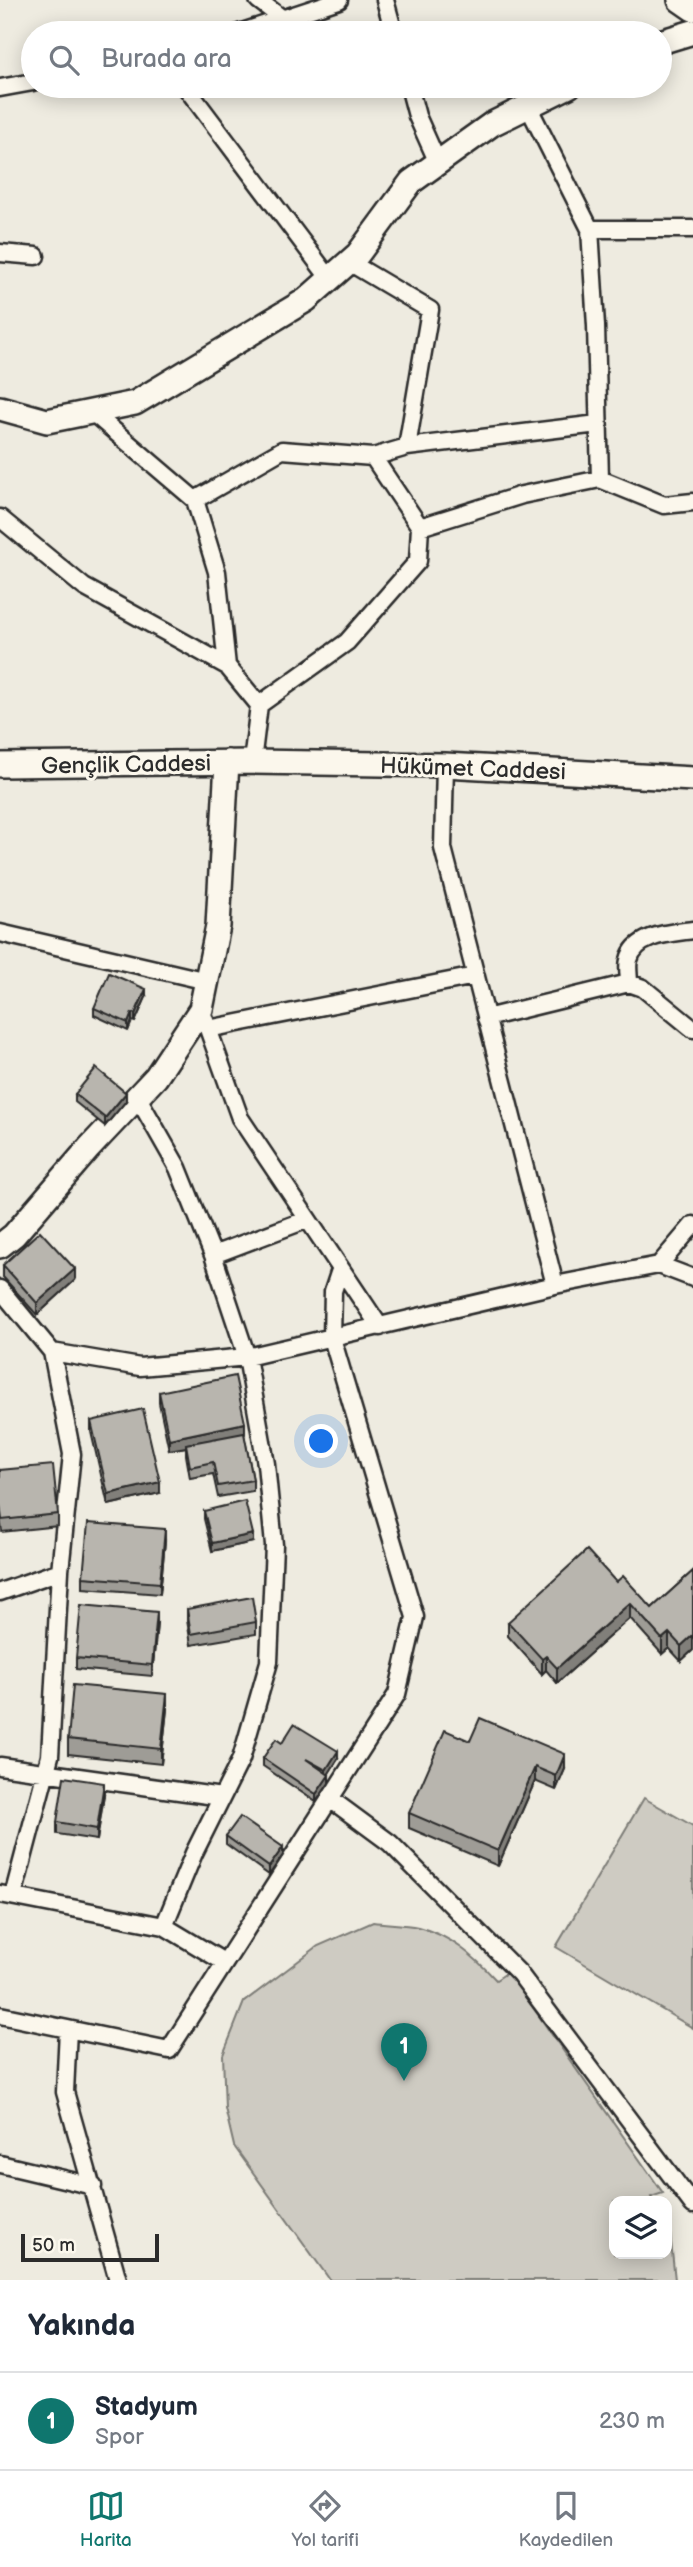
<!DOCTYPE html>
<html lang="tr">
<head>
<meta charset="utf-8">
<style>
	body { margin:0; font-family:"Balsamiq Sans",sans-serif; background:#f2f2f3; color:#1f2937 }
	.controls { position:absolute; right:21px; bottom:21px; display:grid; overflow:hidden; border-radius:14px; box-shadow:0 4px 18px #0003 }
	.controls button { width:63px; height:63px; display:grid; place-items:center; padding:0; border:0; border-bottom:2px solid #e0e1e3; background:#fff; color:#1f2937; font:35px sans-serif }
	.scale { position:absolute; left:21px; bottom:18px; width:138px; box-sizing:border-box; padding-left:7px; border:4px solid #2b2b2b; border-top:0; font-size:19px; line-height:24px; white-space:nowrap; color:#2b2b2b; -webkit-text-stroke:5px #fbf7ec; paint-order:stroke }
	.you { position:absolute; left:322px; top:1442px; width:24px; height:24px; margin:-18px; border:5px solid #fff; border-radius:50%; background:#1a73e8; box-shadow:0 0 0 10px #1a73e833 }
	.badge { display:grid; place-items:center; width:46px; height:46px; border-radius:50%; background:#0f766e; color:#fff; font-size:23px; font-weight:700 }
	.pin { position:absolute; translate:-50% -58px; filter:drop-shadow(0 2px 4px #0008) }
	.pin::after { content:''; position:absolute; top:37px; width:24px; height:21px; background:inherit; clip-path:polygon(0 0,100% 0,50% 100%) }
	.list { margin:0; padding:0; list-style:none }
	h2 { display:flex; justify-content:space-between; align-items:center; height:91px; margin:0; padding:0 28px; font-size:30px }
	h2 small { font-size:23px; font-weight:400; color:#747a83 }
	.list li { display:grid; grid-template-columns:46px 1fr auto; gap:21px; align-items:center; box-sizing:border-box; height:98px; padding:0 28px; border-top:2px solid #e0e1e3 }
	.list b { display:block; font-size:26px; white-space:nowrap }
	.list p { margin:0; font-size:23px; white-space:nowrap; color:#747a83 }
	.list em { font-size:23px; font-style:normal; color:#747a83 }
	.icon { flex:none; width:38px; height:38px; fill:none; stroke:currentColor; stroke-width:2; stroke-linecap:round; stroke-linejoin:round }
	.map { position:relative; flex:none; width:693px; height:2280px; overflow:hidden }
	.search { position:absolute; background:#fff; box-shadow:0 4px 18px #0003; left:21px; right:21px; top:21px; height:77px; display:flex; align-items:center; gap:18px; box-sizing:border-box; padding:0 24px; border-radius:38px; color:#747a83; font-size:26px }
	.sheet { height:189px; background:#fff }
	nav { display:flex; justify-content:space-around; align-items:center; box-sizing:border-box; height:98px; border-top:2px solid #e0e1e3; background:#fff; font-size:19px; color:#747a83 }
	nav a { display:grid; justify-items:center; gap:4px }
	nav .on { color:#0f766e }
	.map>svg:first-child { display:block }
</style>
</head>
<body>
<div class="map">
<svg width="693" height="2280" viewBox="0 0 693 2280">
	<rect width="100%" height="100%" fill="#eeebe0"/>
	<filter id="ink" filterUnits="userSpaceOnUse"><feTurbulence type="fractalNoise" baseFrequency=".0143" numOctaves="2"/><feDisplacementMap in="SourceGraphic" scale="14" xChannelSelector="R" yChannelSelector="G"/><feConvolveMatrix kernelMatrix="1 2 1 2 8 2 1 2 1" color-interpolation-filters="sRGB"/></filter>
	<g filter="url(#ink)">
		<path fill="#cecbc2" stroke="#7c7b76" stroke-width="2" d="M644 1798 693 1826V2028L556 1947Z
			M373 1922C387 1924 403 1924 418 1927 450 1935 474 1956 496 1980L508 1972 663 2193 651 2197 653 2201H614V2254H667V2226L670 2233 675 2280H330L234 2146 225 2108 223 2055 244 2002 318 1946Z"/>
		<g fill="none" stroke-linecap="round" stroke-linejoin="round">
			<g stroke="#2b2b2b" stroke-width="21">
				<path id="street" d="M258 0 283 19
					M385 0 394 33
					M239 33 339 0
					M185 86 330 279
					M409 86 417 116 438 163
					M0 88 33 82
					M528 106 590 229 596 326 600 479
					M590 229H693
					M0 253 36 256
					M349 262 430 310 407 447
					M92 412 195 500 217 572 227 666 259 705 252 762
					M195 500 282 450 373 457 407 447 598 424
					M0 518 84 587 227 666
					M420 527 522 495 600 479 664 505 693 502
					M259 705 347 642 418 561 420 527 373 457
					M445 765 443 848 555 1285
					M0 933 207 981
					M629 983C629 976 627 966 629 960 635 934 672 933 693 930
					M201 1009 240 1118 380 1327
					M486 1018 629 983 643 988 693 1029
					M208 1029 475 976
					M137 1096 178 1168 213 1255 247 1357 266 1464 274 1545 269 1662 241 1759 194 1853 164 1926 224 1962
					M213 1255 306 1220
					M659 1265 693 1225
					M0 1289 52 1352 140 1367 247 1357 555 1285 659 1265 693 1278
					M0 1592 60 1571
					M0 1766 222 1797
					M329 1798 390 1843 519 1973 693 2205
					M0 1894 164 1926
					M13 1896 50 1756 60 1571 72 1454 52 1352
					M0 2015 169 2050 397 1694 415 1617 332 1338 333 1291 340 1270
					M68 2029 65 2092 118 2280
					M0 2164 93 2186"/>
			</g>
			<g stroke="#2b2b2b" stroke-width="28">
				<path id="secondary" d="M680 0 693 9
					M660 42 693 32
					M0 408 47 421 135 403 306 300 358 254 411 182 492 124 569 86
					M0 765 252 762 445 765 693 779
					M0 1246 14 1235 89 1148 156 1077 201 1009 218 926 227 762"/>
			</g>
			<use href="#street" stroke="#fbf7ec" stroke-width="16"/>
			<use href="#secondary" stroke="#fbf7ec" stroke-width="23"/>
		</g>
		<path fill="#9e9c96" stroke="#2b2b2b" stroke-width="2" d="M146 997 135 1022 132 1021 128 1031 94 1015V1008Z
			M75 1094 126 1101 105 1126 75 1102Z
			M3 1265 75 1280 37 1315 3 1277Z
			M159 1392 244 1434 253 1480V1491L218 1497 213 1474 190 1478 186 1455V1447L169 1450 159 1403Z
			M91 1421 160 1493 108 1505 91 1432Z
			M0 1470 58 1514V1526L2 1532 0 1517Z
			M204 1511 253 1542 212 1551 204 1519Z
			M165 1541 160 1594 83 1588V1577Z
			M693 1571V1650L681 1661 669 1648 662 1654 630 1618 557 1683 546 1670 542 1674 508 1636V1622L616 1582 652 1608Z
			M187 1609 256 1622V1634L191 1645 187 1620Z
			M157 1623 152 1676 76 1669V1658Z
			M167 1709 161 1764 68 1754V1739Z
			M470 1741 565 1769 556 1790 535 1781 498 1866 409 1828V1813Z
			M282 1743 338 1759 328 1774 329 1783 316 1802 263 1766V1758Z
			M104 1795 97 1840 57 1834V1822Z
			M226 1836 283 1855 269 1875 226 1844Z"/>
		<path fill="#817f7a" stroke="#2b2b2b" stroke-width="2" d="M146 989V997L135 1022V1014Z
			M132 1013V1021L128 1031V1023Z
			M126 1093V1101L105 1126V1118Z
			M75 1269V1280L37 1315V1303Z
			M245 1423V1434L186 1444V1447L169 1450V1439Z
			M160 1482V1493L108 1505V1494Z
			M165 1529V1541L160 1594V1583Z
			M253 1534V1542L212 1551V1543Z
			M630 1603V1618L557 1683V1668Z
			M157 1612V1623L152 1676V1665Z
			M669 1633V1648L662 1654V1639Z
			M693 1635V1650L681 1661V1646Z
			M546 1656V1670L542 1674V1659Z
			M167 1694V1709L161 1764V1749Z
			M338 1751V1759L326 1778V1770Z
			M565 1754V1769L556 1790V1776Z
			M535 1767V1781L498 1866V1851Z
			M329 1775V1783L316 1802V1794Z
			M104 1783V1795L97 1840V1829Z
			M283 1847V1855L269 1875V1867Z"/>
		<path fill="#b8b5ae" stroke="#2b2b2b" stroke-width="2" d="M109 973 146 989 135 1014 132 1013 128 1023 94 1008Z
			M96 1068 126 1093 105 1118 75 1094Z
			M40 1231 75 1269 37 1303 3 1265Z
			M235 1376 245 1423 169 1439 159 1392Z
			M143 1409 160 1482 108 1494 91 1421Z
			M244 1433 253 1480 218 1486 213 1462 190 1467 186 1444Z
			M53 1465 58 1514 2 1520 0 1505V1470Z
			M245 1501 253 1534 212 1543 204 1511Z
			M88 1523 165 1529 160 1583 83 1577Z
			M587 1550 616 1582 623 1576 652 1608 693 1571V1635L681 1646 669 1633 662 1639 630 1603 557 1668 546 1656 542 1659 508 1622Z
			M252 1597 256 1622 191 1634 187 1609Z
			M81 1605 157 1612 152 1665 76 1658Z
			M73 1685 167 1694 161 1749 68 1739Z
			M480 1718 565 1754 556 1776 535 1767 498 1851 409 1813 445 1730 470 1741Z
			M294 1724 338 1751 326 1770 306 1759 329 1775 316 1794 263 1758 276 1739 282 1743Z
			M64 1777 104 1783 97 1829 57 1822Z
			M240 1817 283 1847 269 1867 226 1836Z"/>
	</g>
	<g text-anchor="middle" stroke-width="6" stroke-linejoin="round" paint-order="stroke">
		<g font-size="23" fill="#2b2b2b" stroke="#fbf7ec">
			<text transform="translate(126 764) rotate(-1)" y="8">Gençlik Caddesi</text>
			<text transform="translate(473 768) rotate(2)" y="8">Hükümet Caddesi</text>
		</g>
	</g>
</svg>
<div class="controls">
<button><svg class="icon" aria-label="layers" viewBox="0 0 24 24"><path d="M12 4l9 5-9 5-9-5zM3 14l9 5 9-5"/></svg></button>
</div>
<div class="scale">50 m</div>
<div class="you"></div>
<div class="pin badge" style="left:404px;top:2081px">1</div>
<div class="search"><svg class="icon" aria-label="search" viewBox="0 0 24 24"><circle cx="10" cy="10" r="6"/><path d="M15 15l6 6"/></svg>Burada ara</div>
</div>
<section class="sheet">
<h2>Yakında<small></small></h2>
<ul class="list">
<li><span class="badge">1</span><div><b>Stadyum</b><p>Spor</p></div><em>230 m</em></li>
</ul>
</section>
<nav>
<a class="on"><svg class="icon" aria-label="map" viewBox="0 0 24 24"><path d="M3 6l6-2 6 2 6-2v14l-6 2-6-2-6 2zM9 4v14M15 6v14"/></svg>Harita</a>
<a><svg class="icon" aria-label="directions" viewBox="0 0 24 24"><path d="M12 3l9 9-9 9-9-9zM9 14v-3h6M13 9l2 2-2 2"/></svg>Yol tarifi</a>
<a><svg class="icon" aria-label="saved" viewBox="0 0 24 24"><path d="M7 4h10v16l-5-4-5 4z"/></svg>Kaydedilen</a>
</nav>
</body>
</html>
